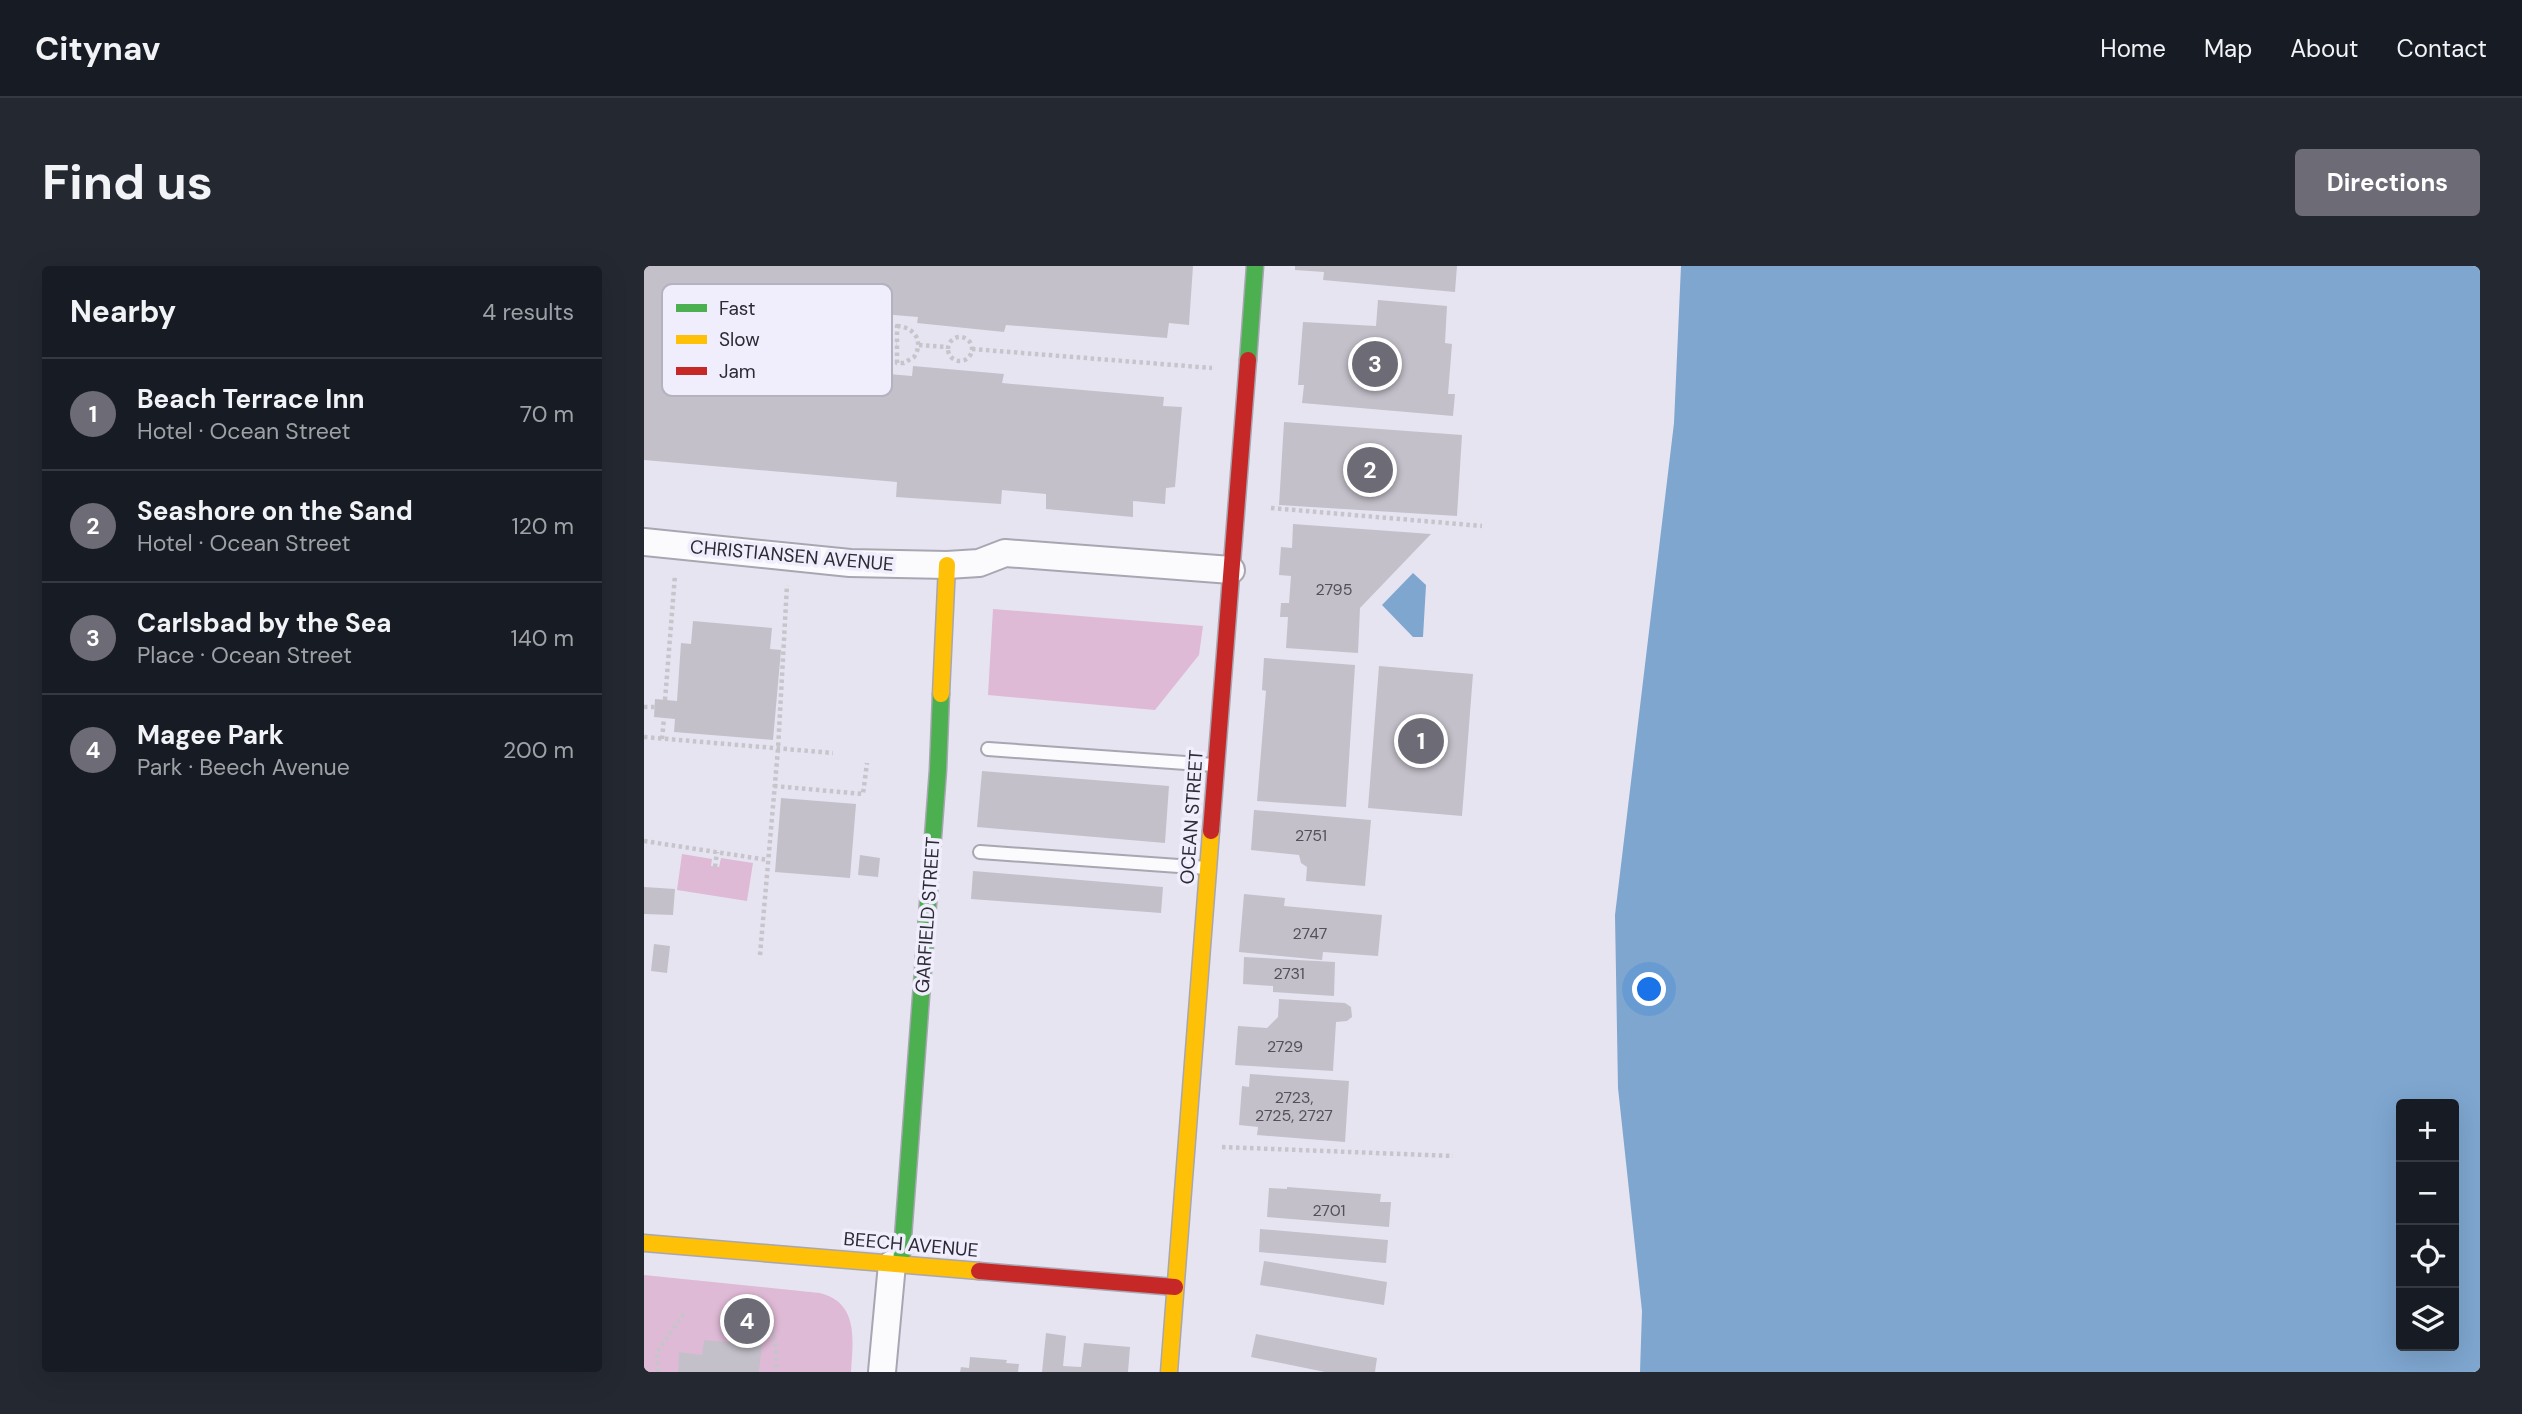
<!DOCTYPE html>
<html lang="en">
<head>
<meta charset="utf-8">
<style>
	body { margin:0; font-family:"DM Sans",sans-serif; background:#242831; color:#f1f3f6 }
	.controls { position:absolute; right:21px; bottom:21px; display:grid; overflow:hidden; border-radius:7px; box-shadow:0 7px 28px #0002 }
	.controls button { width:63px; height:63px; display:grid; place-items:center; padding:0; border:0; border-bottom:2px solid #363941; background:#171b24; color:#f1f3f6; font:35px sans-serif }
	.you { position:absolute; left:1006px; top:724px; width:24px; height:24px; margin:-18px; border:5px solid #fff; border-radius:50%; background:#1a73e8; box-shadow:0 0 0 10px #1a73e833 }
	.badge { display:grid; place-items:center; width:46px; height:46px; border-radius:50%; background:#6d6b76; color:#fff; font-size:23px; font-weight:700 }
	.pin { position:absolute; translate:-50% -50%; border:4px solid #fff; box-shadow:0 2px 7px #0006 }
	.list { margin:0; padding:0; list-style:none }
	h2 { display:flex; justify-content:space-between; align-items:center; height:91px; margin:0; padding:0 28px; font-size:30px }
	h2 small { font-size:23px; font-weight:400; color:#9ea1a6 }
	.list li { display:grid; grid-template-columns:46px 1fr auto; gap:21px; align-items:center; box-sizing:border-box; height:112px; padding:0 28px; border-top:2px solid #363941 }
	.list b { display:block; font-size:26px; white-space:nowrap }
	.list p { margin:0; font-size:23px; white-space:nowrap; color:#9ea1a6 }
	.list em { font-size:23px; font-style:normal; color:#9ea1a6 }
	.icon { flex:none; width:38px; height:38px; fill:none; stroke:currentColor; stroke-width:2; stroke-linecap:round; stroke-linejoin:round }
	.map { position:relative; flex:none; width:1836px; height:1106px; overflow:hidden; border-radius:7px }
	header { display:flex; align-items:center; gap:42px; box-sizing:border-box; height:98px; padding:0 35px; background:#171b24; border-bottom:2px solid #363941 }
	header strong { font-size:33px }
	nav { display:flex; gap:38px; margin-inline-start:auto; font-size:24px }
	.intro { display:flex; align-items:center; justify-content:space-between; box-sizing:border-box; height:168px; padding:0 42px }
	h1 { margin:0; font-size:49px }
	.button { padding:18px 32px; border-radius:7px; background:#6d6b76; color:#fff; font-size:24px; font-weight:700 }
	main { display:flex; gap:42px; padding:0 42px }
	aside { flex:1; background:#171b24; border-radius:7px; box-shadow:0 7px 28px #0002 }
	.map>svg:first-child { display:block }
</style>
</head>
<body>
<header>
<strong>Citynav</strong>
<nav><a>Home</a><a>Map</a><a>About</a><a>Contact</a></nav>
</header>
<div class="intro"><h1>Find us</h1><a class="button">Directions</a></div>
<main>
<aside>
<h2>Nearby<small>4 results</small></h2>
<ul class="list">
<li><span class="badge">1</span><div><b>Beach Terrace Inn</b><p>Hotel · Ocean Street</p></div><em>70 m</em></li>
<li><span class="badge">2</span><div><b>Seashore on the Sand</b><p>Hotel · Ocean Street</p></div><em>120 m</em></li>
<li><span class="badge">3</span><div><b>Carlsbad by the Sea</b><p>Place · Ocean Street</p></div><em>140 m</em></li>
<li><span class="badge">4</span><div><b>Magee Park</b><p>Park · Beech Avenue</p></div><em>200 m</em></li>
</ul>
</aside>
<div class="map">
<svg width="1836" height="1106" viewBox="0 0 1836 1106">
	<rect width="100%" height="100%" fill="#e6e4f1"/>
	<path fill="#dfbad6" d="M349 343 559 360 555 389 511 444 344 429Z
		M38 588 68 593 67 600 75 601 77 592 109 597 103 635 33 624Z
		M0 1009 176 1027C215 1037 209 1074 207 1106H0Z"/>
	<path fill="#7ea6cf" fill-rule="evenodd" d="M1037 0H1836V1106H996L998 1045 974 822 971 649 1030 157ZM1810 838V1080H1757V838Z
		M769 307 782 319 779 371H769L738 339Z"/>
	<path fill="#c4c0ca" d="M0 0H549L545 59 525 57 523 72 362 59 360 66 273 57 274 51 95 36 92 64 90 95 268 110 269 100 360 108 358 117 520 131 519 140 538 141 531 221 522 222 521 238 489 235V251L402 243V228L358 224 357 238 252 231 253 216 0 194Z
		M651 0H813L811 26 679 14 680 6 651 4Z
		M734 34 803 40 801 77 808 78 804 128H811L809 150 658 137 660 119H654L659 56 732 60Z
		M640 156 818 169 813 250 635 239Z
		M649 258 787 268 716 342 714 387 642 382 644 351H636L637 337H645L647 310 635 309 637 281 648 282Z
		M49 355 128 362 126 383 137 384 129 474 30 466 31 453 10 451 11 433 33 435 37 377 47 378Z
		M620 392 711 399 702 541 613 535 622 425 618 424Z
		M735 400 829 408 818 550 724 542Z
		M338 505 525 520 521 577 333 561Z
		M137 532 212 538 206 612 131 606Z
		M610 544 727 554 721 620 662 615 663 601 657 597 655 589 607 584Z
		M216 589 236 592 234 611 214 609Z
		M329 605 519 621 517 647 327 633Z
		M0 621 31 623 29 649 0 648Z
		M600 628 641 632 640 640 738 649 734 690 679 686 678 694 595 686Z
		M10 678 26 680 23 707 7 705Z
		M600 691 691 696 690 730 629 726V720L599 718Z
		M635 733 701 737 707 741 708 751 703 755 692 756 689 805 591 799 594 760 623 762 634 751Z
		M606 808 705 815 701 876 613 869 614 861 595 859 598 820 605 821Z
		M643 921 737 928 736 936H747L745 961 623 951 625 922 643 923Z
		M616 963 744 974 742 997 615 986Z
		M620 995 743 1016 740 1039 616 1019Z
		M402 1067 422 1070 419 1100 437 1101 440 1077 486 1081 484 1106H398Z
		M612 1068 733 1092 731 1106H681L607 1091Z
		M60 1074 118 1079 115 1106H34L35 1086 58 1089Z
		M326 1091 363 1094 362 1097 375 1098 374 1106H316L317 1101 325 1102Z"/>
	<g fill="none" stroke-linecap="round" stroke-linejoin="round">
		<g stroke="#a8a6b1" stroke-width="16">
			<path id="lane" d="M344 483 570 499
				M336 586 563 602"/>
		</g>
		<g stroke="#a8a6b1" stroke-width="30">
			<path id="street" d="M0 276 206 297 303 299 335 297 361 287 587 304
				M238 1106 248 998"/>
		</g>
		<g stroke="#a8a6b1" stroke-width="19">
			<path id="fast" d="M604 94 611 0
				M257 998 294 504 297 428"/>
		</g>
		<g stroke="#a8a6b1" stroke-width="19">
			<path id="slow" d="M297 428 303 299
				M0 977 335 1005
				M525 1106 567 565"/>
		</g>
		<g stroke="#a8a6b1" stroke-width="19">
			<path id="jam" d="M567 565 604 94
				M335 1005 531 1021"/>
		</g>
		<path stroke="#c7c5cb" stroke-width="4.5" stroke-dasharray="3.5 3.5" stroke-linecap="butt" d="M253 60C271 61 280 76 270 91L260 97H253Z
			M92 64 253 77
			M304 83a12 12 0 1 1 24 0a12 12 0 1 1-24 0Z
			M275 79 303 81
			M328 83 568 102
			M627 242 838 260
			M21 434 31 309
			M0 441H11
			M0 471 189 487
			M18 473 20 452
			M130 520 219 528 223 497
			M0 575 124 594
			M71 601 73 586
			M116 689 134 483 143 319
			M578 881 809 890
			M115 1047C132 1065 134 1082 132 1106
			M14 1106 13 1086 41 1046"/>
		<use href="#lane" stroke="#fbfbfd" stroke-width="12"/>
		<use href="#street" stroke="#fbfbfd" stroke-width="26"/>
		<use href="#fast" stroke="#4caf50" stroke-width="16"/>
		<use href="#slow" stroke="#ffc107" stroke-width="16"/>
		<use href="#jam" stroke="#c62828" stroke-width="16"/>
	</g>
	<g text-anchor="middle" stroke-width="7" stroke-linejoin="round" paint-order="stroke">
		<g font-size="16" fill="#52505a">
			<text x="690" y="329">2795</text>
			<text x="667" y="575">2751</text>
			<text x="666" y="673">2747</text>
			<text x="645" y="713">2731</text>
			<text x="641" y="786">2729</text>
			<text x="650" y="837">2723,<tspan x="650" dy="18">2725, 2727</tspan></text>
			<text x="685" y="950">2701</text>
		</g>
		<g font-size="19" fill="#2c2a34" stroke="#f0edfc">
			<text transform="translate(148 289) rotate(5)" y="7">CHRISTIANSEN AVENUE</text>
			<text transform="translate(547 551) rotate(-86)" y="7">OCEAN STREET</text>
			<text transform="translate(283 649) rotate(-86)" y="7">GARFIELD STREET</text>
			<text transform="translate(267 978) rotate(5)" y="7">BEECH AVENUE</text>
		</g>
	</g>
	<rect x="18" y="18" width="230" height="112" rx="10" fill="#f0edfc" stroke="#b5b2c0" stroke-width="2"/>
	<rect x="32" y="38" width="31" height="8" fill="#4caf50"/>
	<rect x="32" y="69" width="31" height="9" fill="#ffc107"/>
	<rect x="32" y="101" width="31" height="8" fill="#c62828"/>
	<g font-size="19" fill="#2c2a34">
		<text x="75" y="49">Fast</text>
		<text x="75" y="80">Slow</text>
		<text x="75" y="112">Jam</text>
	</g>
</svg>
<div class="controls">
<button>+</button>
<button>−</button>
<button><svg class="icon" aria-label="locate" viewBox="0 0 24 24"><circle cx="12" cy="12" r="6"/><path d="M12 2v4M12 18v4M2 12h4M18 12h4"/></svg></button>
<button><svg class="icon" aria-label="layers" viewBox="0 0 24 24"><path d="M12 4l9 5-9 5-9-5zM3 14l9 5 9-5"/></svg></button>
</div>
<div class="you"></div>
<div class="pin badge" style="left:777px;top:475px">1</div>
<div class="pin badge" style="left:726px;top:204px">2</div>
<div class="pin badge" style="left:731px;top:98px">3</div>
<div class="pin badge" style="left:103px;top:1055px">4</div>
</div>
</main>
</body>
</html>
